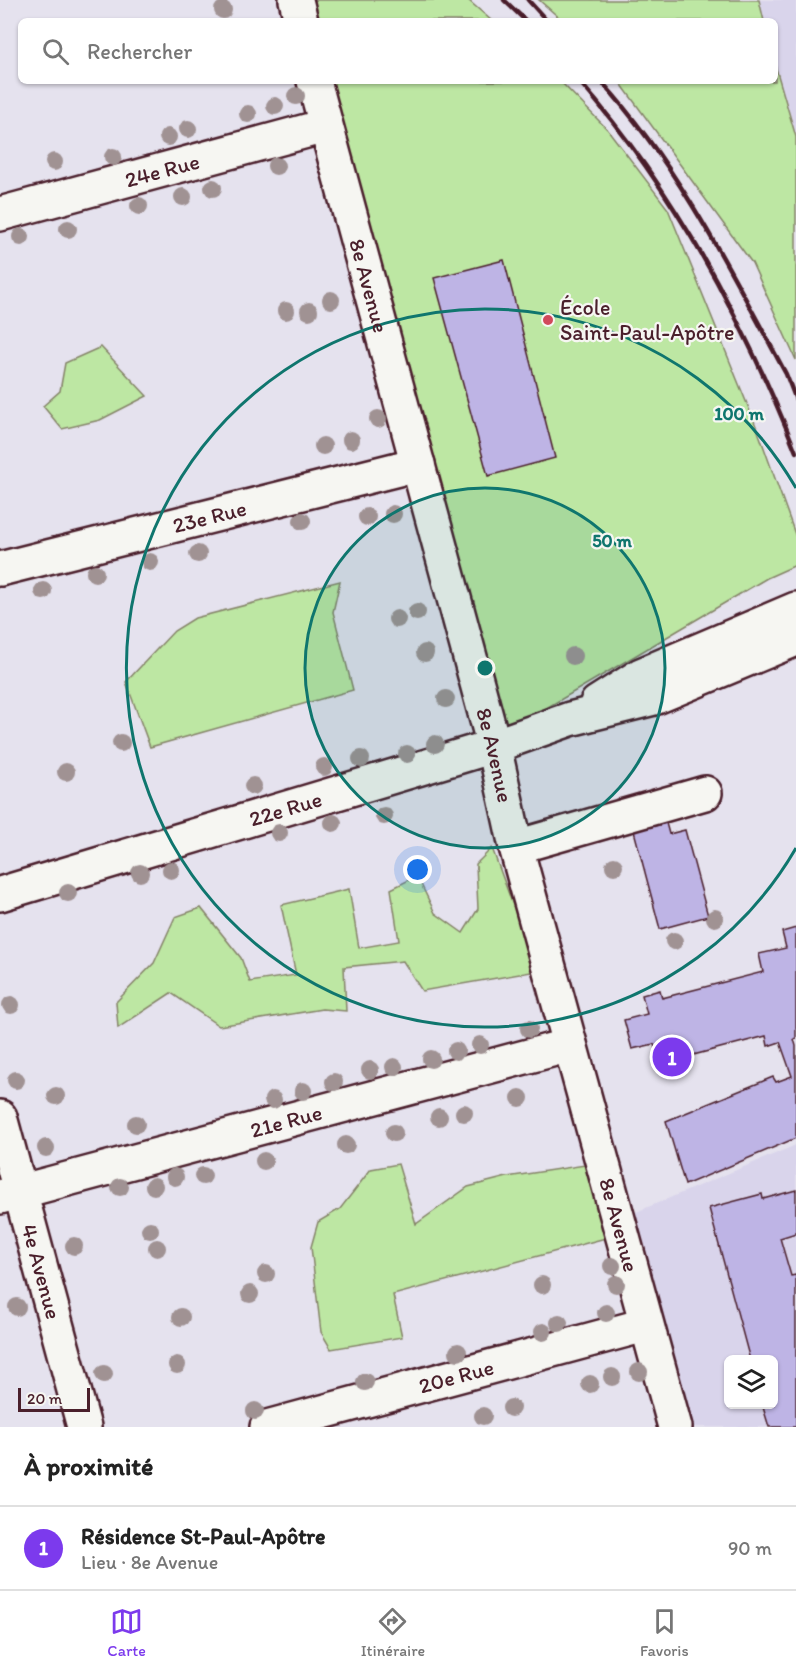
<!DOCTYPE html>
<html lang="fr">
<head>
<meta charset="utf-8">
<style>
	body { margin:0; font-family:Itim,sans-serif; background:#f2f2f2; color:#222 }
	.controls { position:absolute; right:18px; bottom:18px; display:grid; overflow:hidden; border-radius:9px; box-shadow:0 2px 4px #0004 }
	.controls button { width:54px; height:54px; display:grid; place-items:center; padding:0; border:0; border-bottom:2px solid #e0e0e0; background:#fff; color:#222; font:30px sans-serif }
	.scale { position:absolute; left:18px; bottom:15px; width:72px; box-sizing:border-box; padding-left:6px; border:3px solid #4a1f2b; border-top:0; font-size:16px; line-height:21px; white-space:nowrap; color:#4a1f2b; -webkit-text-stroke:4px #f6f6f2; paint-order:stroke }
	.you { position:absolute; left:418px; top:870px; width:21px; height:21px; margin:-15px; border:4px solid #fff; border-radius:50%; background:#1a73e8; box-shadow:0 0 0 9px #1a73e833 }
	.badge { display:grid; place-items:center; width:39px; height:39px; border-radius:50%; background:#7c3aed; color:#fff; font-size:20px; font-weight:700 }
	.pin { position:absolute; translate:-50% -50%; border:3px solid #fff; box-shadow:0 2px 6px #0006 }
	.list { margin:0; padding:0; list-style:none }
	h2 { display:flex; justify-content:space-between; align-items:center; height:78px; margin:0; padding:0 24px; font-size:26px }
	h2 small { font-size:20px; font-weight:400; color:#767676 }
	.list li { display:grid; grid-template-columns:39px 1fr auto; gap:18px; align-items:center; box-sizing:border-box; height:84px; padding:0 24px; border-top:2px solid #e0e0e0 }
	.list b { display:block; font-size:22px; white-space:nowrap }
	.list p { margin:0; font-size:20px; white-space:nowrap; color:#767676 }
	.list em { font-size:20px; font-style:normal; color:#767676 }
	.icon { flex:none; width:33px; height:33px; fill:none; stroke:currentColor; stroke-width:2; stroke-linecap:round; stroke-linejoin:round }
	.map { position:relative; flex:none; width:796px; height:1427px; overflow:hidden }
	.search { position:absolute; background:#fff; box-shadow:0 2px 4px #0004; left:18px; right:18px; top:18px; height:66px; display:flex; align-items:center; gap:15px; box-sizing:border-box; padding:0 21px; border-radius:9px; color:#767676; font-size:22px }
	.sheet { height:162px; background:#fff }
	nav { display:flex; justify-content:space-around; align-items:center; box-sizing:border-box; height:84px; border-top:2px solid #e0e0e0; background:#fff; font-size:16px; color:#767676 }
	nav a { display:grid; justify-items:center; gap:3px }
	nav .on { color:#7c3aed }
	.map>svg:first-child { display:block }
</style>
</head>
<body>
<div class="map">
<svg width="796" height="1427" viewBox="0 0 796 1427">
	<rect width="100%" height="100%" fill="#e5e2ee"/>
	<filter id="ink" filterUnits="userSpaceOnUse"><feTurbulence type="fractalNoise" baseFrequency=".0167" numOctaves="2"/><feDisplacementMap in="SourceGraphic" scale="12" xChannelSelector="R" yChannelSelector="G"/><feConvolveMatrix kernelMatrix="1 2 1 2 8 2 1 2 1" color-interpolation-filters="sRGB"/></filter>
	<g filter="url(#ink)">
		<path fill="#d9d4eb" fill-rule="evenodd" d="M759 0H796V135L788 116 775 65V21H764Z
			M796 1145V1427H675L617 1220ZM728 1360H774V1404H728Z"/>
		<path fill="#bde7a3" stroke="#848367" stroke-width="1.5" d="M305 0H468L492 21H310Z
			M539 0H759L764 21H563Z
			M775 65 796 137V360L752 263 619 81H775Z
			M324 81H560L608 130 668 209 758 431 796 537V565L767 578 504 733Z
			M101 347 147 396 100 420 62 429 43 406 60 391 65 363Z
			M340 581 333 612 353 690 150 747 126 682 174 631 195 618Z
			M492 848 537 971 422 991 403 961 344 967 346 1011 322 1009 219 1026 171 993 118 1028 116 1002 154 963 175 917 201 908 241 958 250 982 296 975 281 905 349 889 359 948 399 941 391 889 417 876 435 913 463 933 478 909 476 864Z
			M398 1164 416 1224 468 1187 507 1177 585 1165 617 1235 393 1295 402 1337 331 1349 321 1332 311 1247 318 1222 340 1209 371 1169Z"/>
		<path fill="#beb4e5" stroke="#4a1f2b" stroke-width="1.5" d="M504 260 555 458 488 476 434 278Z
			M666 823 669 834 685 830 708 916 660 929 634 831Z
			M796 928V1038L794 1039 796 1046V1138L685 1185 666 1121 773 1077 776 1082 792 1076 780 1042 768 1046 766 1036 659 1064 654 1044 632 1049 624 1020 647 1014 642 995 660 990 662 998 763 972 759 954 786 948 782 932Z
			M796 1190V1233L780 1238 791 1276 796 1275V1427H769L762 1404H774V1360H750L709 1208 762 1194 763 1199Z"/>
		<g fill="none" stroke-linecap="round" stroke-linejoin="round">
			<g stroke="#4a1f2b" stroke-width="38">
				<g id="minor">
					<path d="M296 0 301 21"/>
					<path id="s1" d="M314 81 494 746 516 847 675 1427"/>
					<path id="s2" d="M0 214 325 126"/>
					<path id="s3" d="M0 569 418 464"/>
					<path d="M597 703 641 675 796 609"/>
					<path d="M516 847 705 793"/>
					<path id="s4" d="M0 894 494 746 570 719 654 698 796 639"/>
					<path id="s5" d="M0 1117 84 1427"/>
					<path id="s6" d="M0 1197 570 1045"/>
					<path id="s7" d="M267 1427 645 1325"/>
				</g>
			</g>
			<use href="#minor" stroke="#f6f6f2" stroke-width="33"/>
			<path stroke="#4a1f2b" stroke-width="4.5" d="M504 0 526 21
				M528 0 547 21
				M579 81C674 189 743 319 796 452
				M601 81C679 167 731 272 786 374L796 400"/>
		</g>
		<g fill="#a09293">
			<circle cx="223" cy="10" r="9"/>
			<circle cx="296" cy="96" r="9"/>
			<circle cx="275" cy="106" r="9"/>
			<circle cx="248" cy="114" r="9"/>
			<circle cx="188" cy="129" r="9"/>
			<circle cx="168" cy="137" r="9"/>
			<circle cx="113" cy="157" r="9"/>
			<circle cx="54" cy="162" r="9"/>
			<circle cx="276" cy="166" r="9"/>
			<circle cx="213" cy="188" r="9"/>
			<circle cx="183" cy="197" r="9"/>
			<circle cx="139" cy="206" r="9"/>
			<circle cx="68" cy="229" r="9"/>
			<circle cx="21" cy="237" r="9"/>
			<circle cx="331" cy="300" r="9"/>
			<circle cx="286" cy="311" r="9"/>
			<circle cx="309" cy="311" r="9"/>
			<circle cx="378" cy="419" r="9"/>
			<circle cx="351" cy="440" r="9"/>
			<circle cx="323" cy="446" r="9"/>
			<circle cx="393" cy="514" r="9"/>
			<circle cx="367" cy="517" r="9"/>
			<circle cx="302" cy="521" r="9"/>
			<circle cx="198" cy="554" r="9"/>
			<circle cx="150" cy="562" r="9"/>
			<circle cx="95" cy="573" r="9"/>
			<circle cx="43" cy="591" r="9"/>
			<circle cx="417" cy="612" r="9"/>
			<circle cx="397" cy="619" r="9"/>
			<circle cx="425" cy="653" r="9"/>
			<circle cx="573" cy="656" r="9"/>
			<circle cx="446" cy="699" r="9"/>
			<circle cx="121" cy="743" r="9"/>
			<circle cx="435" cy="744" r="9"/>
			<circle cx="407" cy="754" r="9"/>
			<circle cx="361" cy="759" r="9"/>
			<circle cx="324" cy="767" r="9"/>
			<circle cx="66" cy="772" r="9"/>
			<circle cx="253" cy="786" r="9"/>
			<circle cx="384" cy="816" r="9"/>
			<circle cx="333" cy="823" r="9"/>
			<circle cx="279" cy="833" r="9"/>
			<circle cx="614" cy="866" r="9"/>
			<circle cx="171" cy="870" r="9"/>
			<circle cx="140" cy="873" r="9"/>
			<circle cx="68" cy="893" r="9"/>
			<circle cx="715" cy="918" r="9"/>
			<circle cx="674" cy="941" r="9"/>
			<circle cx="11" cy="1005" r="9"/>
			<circle cx="529" cy="1029" r="9"/>
			<circle cx="480" cy="1045" r="9"/>
			<circle cx="456" cy="1051" r="9"/>
			<circle cx="431" cy="1059" r="9"/>
			<circle cx="394" cy="1067" r="9"/>
			<circle cx="370" cy="1070" r="9"/>
			<circle cx="16" cy="1080" r="9"/>
			<circle cx="334" cy="1082" r="9"/>
			<circle cx="303" cy="1091" r="9"/>
			<circle cx="56" cy="1096" r="9"/>
			<circle cx="520" cy="1098" r="9"/>
			<circle cx="273" cy="1100" r="9"/>
			<circle cx="464" cy="1113" r="9"/>
			<circle cx="439" cy="1117" r="9"/>
			<circle cx="136" cy="1124" r="9"/>
			<circle cx="394" cy="1133" r="9"/>
			<circle cx="346" cy="1145" r="9"/>
			<circle cx="46" cy="1148" r="9"/>
			<circle cx="264" cy="1161" r="9"/>
			<circle cx="203" cy="1176" r="9"/>
			<circle cx="175" cy="1177" r="9"/>
			<circle cx="154" cy="1186" r="9"/>
			<circle cx="120" cy="1187" r="9"/>
			<circle cx="150" cy="1230" r="9"/>
			<circle cx="74" cy="1246" r="9"/>
			<circle cx="157" cy="1248" r="9"/>
			<circle cx="612" cy="1266" r="9"/>
			<circle cx="266" cy="1274" r="9"/>
			<circle cx="616" cy="1284" r="9"/>
			<circle cx="542" cy="1285" r="9"/>
			<circle cx="250" cy="1294" r="9"/>
			<circle cx="17" cy="1307" r="9"/>
			<circle cx="606" cy="1313" r="9"/>
			<circle cx="181" cy="1317" r="9"/>
			<circle cx="559" cy="1323" r="9"/>
			<circle cx="543" cy="1332" r="9"/>
			<circle cx="458" cy="1352" r="9"/>
			<circle cx="177" cy="1365" r="9"/>
			<circle cx="639" cy="1372" r="9"/>
			<circle cx="104" cy="1374" r="9"/>
			<circle cx="612" cy="1377" r="9"/>
			<circle cx="365" cy="1382" r="9"/>
			<circle cx="590" cy="1384" r="9"/>
			<circle cx="511" cy="1408" r="9"/>
			<circle cx="255" cy="1411" r="9"/>
			<circle cx="483" cy="1416" r="9"/>
		</g>
	</g>
	<circle cx="485" cy="668" r="180" fill="#0f766e" fill-opacity=".12"/>
	<g fill="none" stroke="#0f766e" stroke-width="3">
		<circle cx="485" cy="668" r="180"/>
		<path d="M796 848A359 359 0 1 1 796 488"/>
	</g>
	<circle fill="#d1495b" stroke="#f6f6f2" stroke-width="2" cx="548" cy="320" r="6"/>
	<g text-anchor="middle" stroke-width="4.5" stroke-linejoin="round" paint-order="stroke">
		<g font-size="22" fill="#4a1f2b" stroke="#f6f6f2">
			<text dy="8" stroke="none"><textPath href="#s2" startOffset="168">24e Rue</textPath></text>
			<text dy="8" stroke="none"><textPath href="#s1" startOffset="212">8e Avenue</textPath></text>
			<text dy="8" stroke="none"><textPath href="#s3" startOffset="216">23e Rue</textPath></text>
			<text dy="8" stroke="none"><textPath href="#s1" startOffset="698">8e Avenue</textPath></text>
			<text dy="8" stroke="none"><textPath href="#s4" startOffset="298">22e Rue</textPath></text>
			<text dy="8" stroke="none"><textPath href="#s6" startOffset="296">21e Rue</textPath></text>
			<text dy="8" stroke="none"><textPath href="#s1" startOffset="1184">8e Avenue</textPath></text>
			<text dy="8" stroke="none"><textPath href="#s5" startOffset="160">4e Avenue</textPath></text>
			<text dy="8" stroke="none"><textPath href="#s7" startOffset="196">20e Rue</textPath></text>
		</g>
		<g font-size="22" fill="#4a1f2b" stroke="#f6f6f2" text-anchor="start">
			<text x="560" y="315">École<tspan x="560" dy="25">Saint-Paul-Apôtre</tspan></text>
		</g>
	</g>
	<circle cx="485" cy="668" r="9" fill="#0f766e" stroke="#f6f6f2" stroke-width="3"/>
	<g font-size="18" text-anchor="middle" font-weight="bold" fill="#0f766e" stroke="#f6f6f2" stroke-width="4.5" stroke-linejoin="round" paint-order="stroke">
		<text x="739" y="420">100 m</text>
		<text x="612" y="547">50 m</text>
	</g>
</svg>
<div class="controls">
<button><svg class="icon" aria-label="layers" viewBox="0 0 24 24"><path d="M12 4l9 5-9 5-9-5zM3 14l9 5 9-5"/></svg></button>
</div>
<div class="scale">20 m</div>
<div class="you"></div>
<div class="pin badge" style="left:672px;top:1057px">1</div>
<div class="search"><svg class="icon" aria-label="search" viewBox="0 0 24 24"><circle cx="10" cy="10" r="6"/><path d="M15 15l6 6"/></svg>Rechercher</div>
</div>
<section class="sheet">
<h2>À proximité<small></small></h2>
<ul class="list">
<li><span class="badge">1</span><div><b>Résidence St-Paul-Apôtre</b><p>Lieu · 8e Avenue</p></div><em>90 m</em></li>
</ul>
</section>
<nav>
<a class="on"><svg class="icon" aria-label="map" viewBox="0 0 24 24"><path d="M3 6l6-2 6 2 6-2v14l-6 2-6-2-6 2zM9 4v14M15 6v14"/></svg>Carte</a>
<a><svg class="icon" aria-label="directions" viewBox="0 0 24 24"><path d="M12 3l9 9-9 9-9-9zM9 14v-3h6M13 9l2 2-2 2"/></svg>Itinéraire</a>
<a><svg class="icon" aria-label="saved" viewBox="0 0 24 24"><path d="M7 4h10v16l-5-4-5 4z"/></svg>Favoris</a>
</nav>
</body>
</html>
